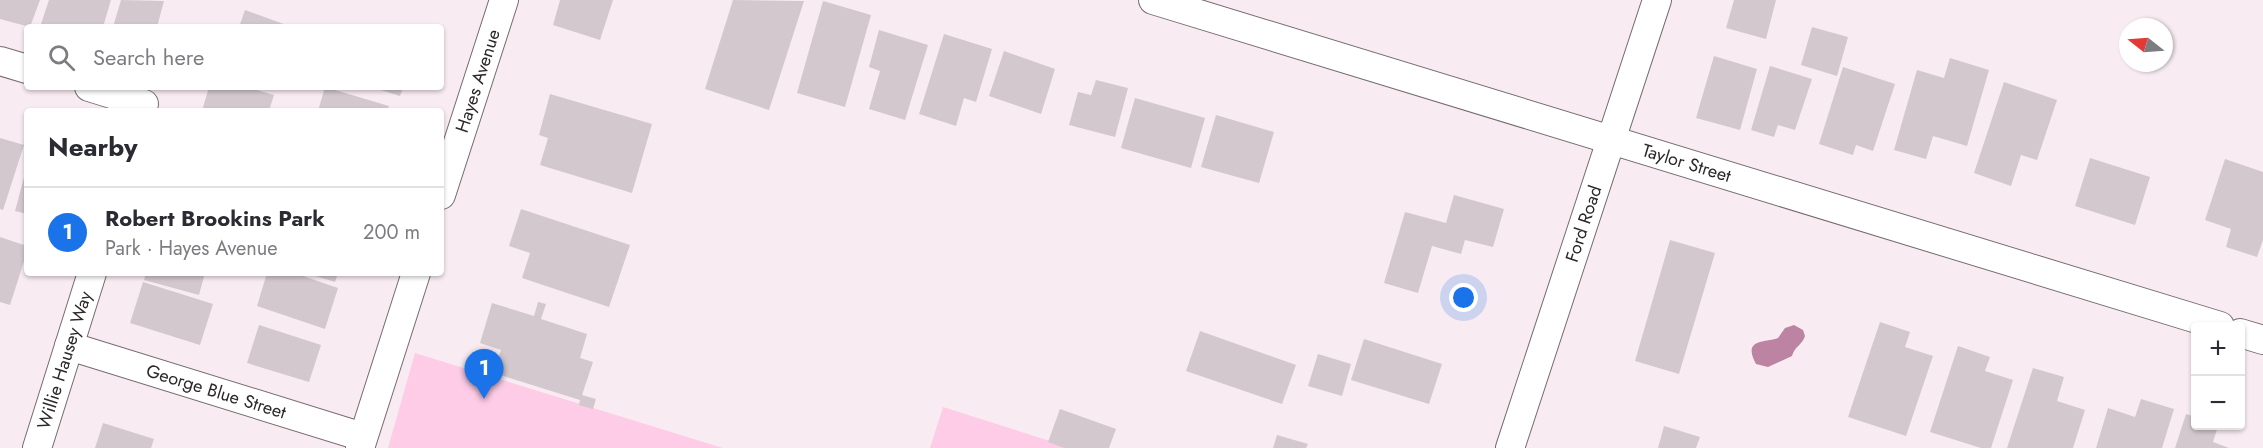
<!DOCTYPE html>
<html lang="en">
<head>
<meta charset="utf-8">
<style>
	body { margin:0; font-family:Jost,sans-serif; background:#f7f7f7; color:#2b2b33 }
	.controls { position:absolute; right:18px; bottom:18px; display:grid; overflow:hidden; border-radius:6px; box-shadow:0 2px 4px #0004 }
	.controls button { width:54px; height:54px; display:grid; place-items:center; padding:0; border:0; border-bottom:2px solid #e1e1e2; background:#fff; color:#2b2b33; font:30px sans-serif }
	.compass { position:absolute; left:2119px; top:18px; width:54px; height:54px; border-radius:50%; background:#fff; box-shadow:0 2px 4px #0004; rotate:287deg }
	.you { position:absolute; left:1464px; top:298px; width:21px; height:21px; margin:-15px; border:4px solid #fff; border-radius:50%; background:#1a73e8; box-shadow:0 0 0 9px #1a73e833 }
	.badge { display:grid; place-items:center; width:39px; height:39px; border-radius:50%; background:#1a73e8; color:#fff; font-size:20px; font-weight:700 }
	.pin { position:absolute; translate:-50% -50px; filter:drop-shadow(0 2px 3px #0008) }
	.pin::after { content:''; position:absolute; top:32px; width:21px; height:18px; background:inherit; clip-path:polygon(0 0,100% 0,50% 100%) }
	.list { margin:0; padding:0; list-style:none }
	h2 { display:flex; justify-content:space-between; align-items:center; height:78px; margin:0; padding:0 24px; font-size:26px }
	h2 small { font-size:20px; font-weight:400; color:#7c7c81 }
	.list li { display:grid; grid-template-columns:39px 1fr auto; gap:18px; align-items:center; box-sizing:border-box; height:90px; padding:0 24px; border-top:2px solid #e1e1e2 }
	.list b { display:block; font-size:22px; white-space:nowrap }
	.list p { margin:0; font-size:20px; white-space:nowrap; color:#7c7c81 }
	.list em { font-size:20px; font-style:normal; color:#7c7c81 }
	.icon { flex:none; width:33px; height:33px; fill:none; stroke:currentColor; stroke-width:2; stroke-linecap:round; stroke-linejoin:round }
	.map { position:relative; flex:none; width:2263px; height:448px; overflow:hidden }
	.search { position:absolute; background:#fff; box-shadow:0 2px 4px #0004; left:24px; top:24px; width:420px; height:66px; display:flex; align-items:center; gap:15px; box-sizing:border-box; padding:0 21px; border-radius:6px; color:#7c7c81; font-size:22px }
	.panel { position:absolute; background:#fff; box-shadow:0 2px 4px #0004; left:24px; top:108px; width:420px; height:168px; border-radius:6px }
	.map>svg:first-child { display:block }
</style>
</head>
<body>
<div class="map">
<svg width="2263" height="448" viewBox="0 0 2263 448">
	<rect width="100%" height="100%" fill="#f8ecf2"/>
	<path fill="#fecce6" d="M415 353 723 448H388Z
		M943 407 1072 448H930Z"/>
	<path fill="#bc83a2" d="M1794 325 1803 330 1805 336C1803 344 1794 347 1792 356L1768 367 1756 364C1742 338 1765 343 1778 338L1785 328Z"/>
	<path fill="#d3c8ce" d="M0 0H40L30 27 0 19Z
		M49 0H111L103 27H40Z
		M121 0 164 1 157 27H113Z
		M560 0H613L600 40 553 25Z
		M733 0 804 1 769 110 705 89Z
		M1734 0H1776L1766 39 1726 28Z
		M823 1 871 15 845 107 797 93Z
		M245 10 292 27H239Z
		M1812 27 1848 37 1837 76 1801 65Z
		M879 30 928 45 905 120 869 109 880 71 869 67Z
		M944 34 992 49 976 102 964 98 956 126 919 114Z
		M1004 51 1055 69 1041 114 989 96Z
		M1714 56 1757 69 1740 130 1696 118Z
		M1950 58 1989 70 1967 146 1933 136 1926 159 1894 150 1917 70 1944 78Z
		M1770 66 1812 79 1795 130 1778 125 1774 137 1751 130Z
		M1843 67 1895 84 1873 151 1856 145 1853 155 1819 144Z
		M1096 80 1128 88 1115 137 1069 125 1078 92 1091 95Z
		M2004 82 2057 100 2037 160 2021 155 2011 186 1974 173Z
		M209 87H246L274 95 269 111H202Z
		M325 87 389 106 387 111H318Z
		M371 87H403L400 96Z
		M550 94 652 124 632 193 540 165 548 138 539 135Z
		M1135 98 1205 118 1191 168 1121 148Z
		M1216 115 1274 132 1259 183 1201 167Z
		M0 138 24 145 3 210 0 209Z
		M2090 158 2150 177 2135 225 2075 206Z
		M2225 159 2263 172V240L2257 257 2226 247 2231 229 2205 220Z
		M26 170 27 171V214L15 211Z
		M1454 195 1504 209 1493 247 1465 240 1461 254 1432 246 1418 293 1384 283 1405 212 1446 223Z
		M521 209 630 245 609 307 522 278 530 253 509 246Z
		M0 237 27 246V252L10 305 0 302Z
		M1670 240 1715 253 1679 374 1635 361Z
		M146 273H205L199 295 144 280Z
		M267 273H294L338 288 325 329 257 306Z
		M306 273H338L335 282Z
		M143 282 213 304 200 345 130 323Z
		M538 302 546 304 541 319 587 334 580 358 593 362 582 395 596 399 593 409 579 405 580 400 494 373 501 350 480 343 492 303 534 316Z
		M1880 322 1910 332 1905 347 1933 356 1906 436 1848 417Z
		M259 325 321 345 309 382 247 363Z
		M1200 331 1296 365 1282 404 1186 371Z
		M1364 339 1442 364 1429 404 1351 380Z
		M1958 346 1990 357 1985 371 2013 380 1991 448H1981L1930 432Z
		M1318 354 1351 364 1342 396 1308 386Z
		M2033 368 2064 377 2057 401 2085 410 2073 448H2007Z
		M2141 399 2174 409 2162 448H2096L2108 408 2135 417Z
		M1060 409 1116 429 1109 448H1064L1048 442Z
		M2186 414 2196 417V426H2218L2213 442 2229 448H2175Z
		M103 423 154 439 151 448H95Z
		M1664 426 1700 437 1696 448H1658Z
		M1277 435 1308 444 1306 448H1273Z"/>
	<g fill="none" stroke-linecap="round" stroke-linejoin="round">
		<g stroke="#756b70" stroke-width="30">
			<g id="street">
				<path id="s1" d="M1153 0 2220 326"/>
				<path d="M0 61 27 69"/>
				<path d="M89 87 144 104 142 111"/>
				<path id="s2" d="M441 195 504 0"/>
				<path d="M2240 333 2263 340"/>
				<path id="s3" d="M69 346 363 437"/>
				<path id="s4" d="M37 448 92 273"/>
				<path d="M360 448 416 273"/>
				<path id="s5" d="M1510 448 1657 0"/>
			</g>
		</g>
		<use href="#street" stroke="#fff" stroke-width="28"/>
	</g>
	<g text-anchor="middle" stroke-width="4.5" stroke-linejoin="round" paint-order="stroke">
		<g font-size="18" fill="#2c282a" stroke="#fffdfe">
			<text dy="6" stroke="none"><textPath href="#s2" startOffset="120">Hayes Avenue</textPath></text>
			<text dy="6" stroke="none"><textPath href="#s1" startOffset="558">Taylor Street</textPath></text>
			<text dy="6" stroke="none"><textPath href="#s5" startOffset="236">Ford Road</textPath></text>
			<text dy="6" stroke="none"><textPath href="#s4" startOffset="92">Willie Hausey Way</textPath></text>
			<text dy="6" stroke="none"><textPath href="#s3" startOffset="154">George Blue Street</textPath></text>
		</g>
	</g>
</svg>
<div class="controls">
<button>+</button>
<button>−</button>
</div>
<svg class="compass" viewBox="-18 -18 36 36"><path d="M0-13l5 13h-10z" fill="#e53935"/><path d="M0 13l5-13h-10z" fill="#7c7c81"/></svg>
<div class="you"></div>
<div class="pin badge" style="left:484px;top:399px">1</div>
<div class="search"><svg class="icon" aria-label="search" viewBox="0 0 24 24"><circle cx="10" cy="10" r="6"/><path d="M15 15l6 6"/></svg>Search here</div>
<section class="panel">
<h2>Nearby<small></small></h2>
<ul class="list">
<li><span class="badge">1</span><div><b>Robert Brookins Park</b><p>Park · Hayes Avenue</p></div><em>200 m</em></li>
</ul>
</section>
</div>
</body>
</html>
